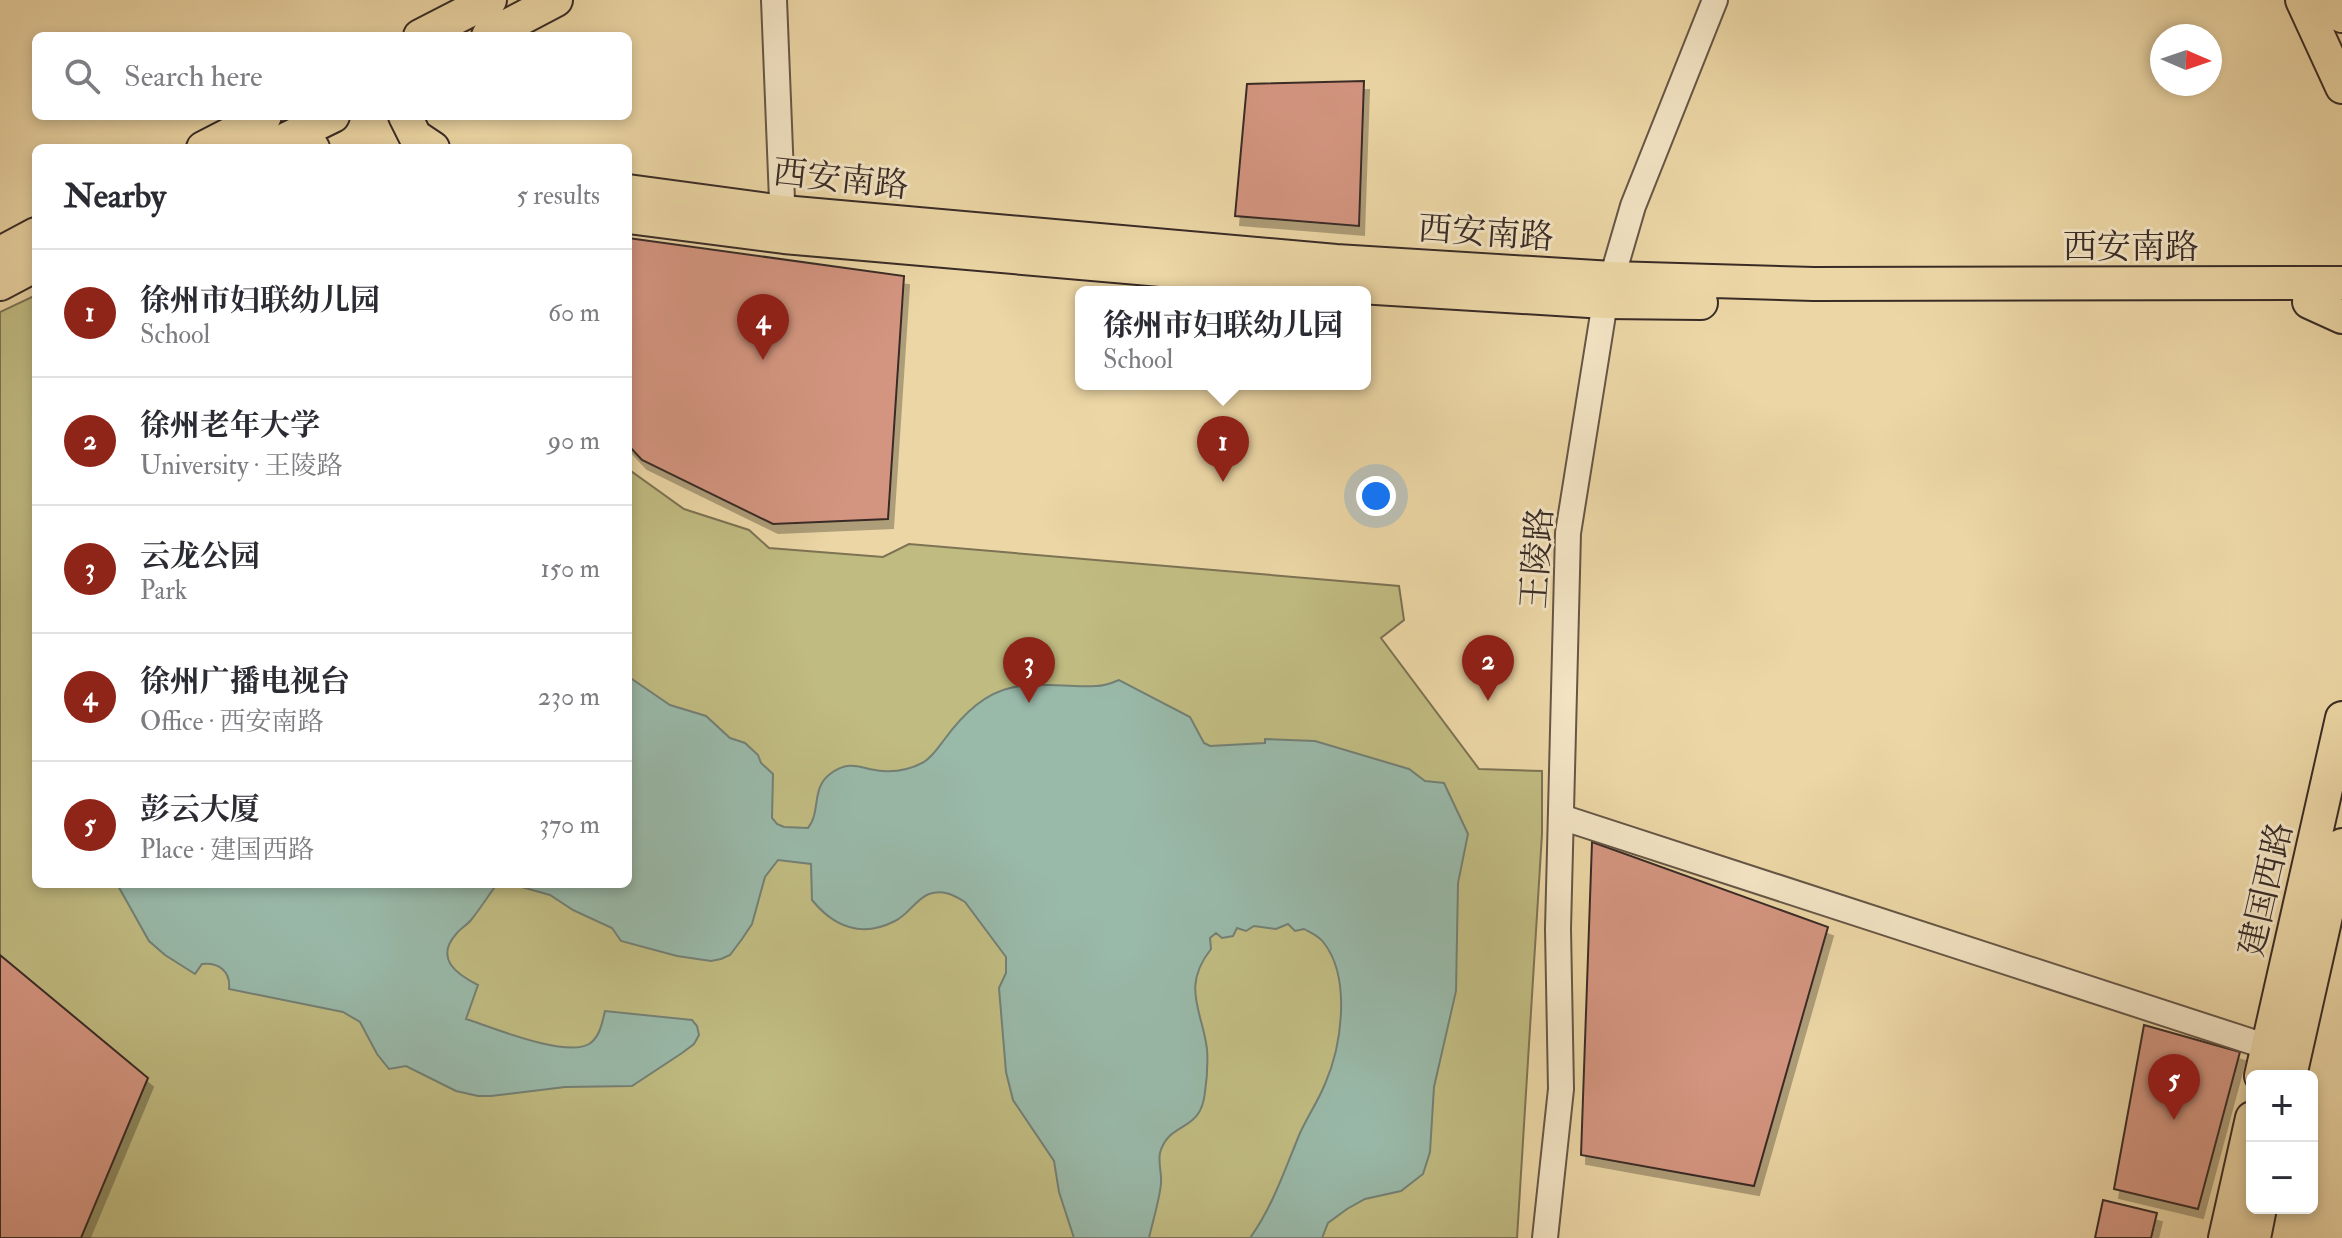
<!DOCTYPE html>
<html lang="en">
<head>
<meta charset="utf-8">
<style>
	body { margin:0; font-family:"IM FELL Double Pica","Noto Serif SC",serif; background:#f7f7f7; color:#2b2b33 }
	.controls { position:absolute; right:24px; bottom:24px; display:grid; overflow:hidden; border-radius:12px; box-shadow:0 4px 12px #0003 }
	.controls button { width:72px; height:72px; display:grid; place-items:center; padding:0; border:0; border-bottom:2px solid #e1e1e2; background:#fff; color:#2b2b33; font:40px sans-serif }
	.compass { position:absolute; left:2150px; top:24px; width:72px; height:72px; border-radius:50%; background:#fff; box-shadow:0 4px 12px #0003; rotate:92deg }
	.you { position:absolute; left:1376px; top:496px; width:28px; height:28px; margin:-20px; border:6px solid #fff; border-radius:50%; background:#1a73e8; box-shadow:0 0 0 12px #1a73e833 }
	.badge { display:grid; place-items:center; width:52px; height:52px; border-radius:50%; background:#8f2418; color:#fff; font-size:26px; font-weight:700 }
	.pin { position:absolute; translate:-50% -66px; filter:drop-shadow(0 2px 4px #0008) }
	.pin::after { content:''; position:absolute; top:42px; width:28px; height:24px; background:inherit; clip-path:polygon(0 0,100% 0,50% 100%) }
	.popup { position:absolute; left:1075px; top:286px; width:296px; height:104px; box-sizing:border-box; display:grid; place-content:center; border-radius:12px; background:#fff; filter:drop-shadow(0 2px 6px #0005); font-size:26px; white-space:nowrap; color:#7c7c81 }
	.popup b { font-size:30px; color:#2b2b33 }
	.popup::after { content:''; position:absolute; left:50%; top:100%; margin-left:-16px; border:16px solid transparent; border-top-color:#fff }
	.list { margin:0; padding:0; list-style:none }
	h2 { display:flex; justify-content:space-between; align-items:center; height:104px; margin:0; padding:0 32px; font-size:34px }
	h2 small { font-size:26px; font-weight:400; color:#7c7c81 }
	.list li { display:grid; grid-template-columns:52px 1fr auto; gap:24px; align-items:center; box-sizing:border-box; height:128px; padding:0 32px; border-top:2px solid #e1e1e2 }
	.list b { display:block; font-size:30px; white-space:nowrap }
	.list p { margin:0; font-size:26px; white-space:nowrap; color:#7c7c81 }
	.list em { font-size:26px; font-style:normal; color:#7c7c81 }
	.icon { flex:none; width:44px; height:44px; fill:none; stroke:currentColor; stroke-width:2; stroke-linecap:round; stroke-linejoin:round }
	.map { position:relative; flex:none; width:2342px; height:1238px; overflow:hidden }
	.search { position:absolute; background:#fff; box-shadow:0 4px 12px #0003; left:32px; top:32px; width:600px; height:88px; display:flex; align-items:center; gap:20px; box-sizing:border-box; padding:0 28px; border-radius:12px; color:#7c7c81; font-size:30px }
	.panel { position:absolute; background:#fff; box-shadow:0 4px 12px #0003; left:32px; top:144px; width:600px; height:744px; border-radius:12px }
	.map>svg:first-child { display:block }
</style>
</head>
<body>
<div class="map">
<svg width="2342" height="1238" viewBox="0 0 2342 1238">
	<defs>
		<filter id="shadow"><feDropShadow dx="5" dy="9" stdDeviation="0" flood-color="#0004"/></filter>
	</defs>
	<rect width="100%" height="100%" fill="#ecd6a5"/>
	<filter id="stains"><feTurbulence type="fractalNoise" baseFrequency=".0025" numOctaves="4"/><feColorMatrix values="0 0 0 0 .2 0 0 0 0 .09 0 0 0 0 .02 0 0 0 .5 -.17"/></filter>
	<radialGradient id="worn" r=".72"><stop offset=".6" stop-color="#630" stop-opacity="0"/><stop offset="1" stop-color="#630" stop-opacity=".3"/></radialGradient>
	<path fill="#c0bb81" stroke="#7c7354" stroke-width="2" d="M36 295V884H628V469L684 509 749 530 769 548 883 557 909 544 1399 586 1404 620 1381 638 1479 769 1542 771V834L1517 1238H0V312Z"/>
	<path fill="#99b9a9" stroke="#738075" stroke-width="2" d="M629 677 670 705 706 716 730 738 745 743 758 755 761 763 773 774 772 818 777 824 784 827 808 828C821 812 811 788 830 774 852 758 861 770 883 771 897 772 911 769 924 762 933 756 938 748 944 740 960 718 983 694 1010 688 1038 681 1068 688 1096 686 1104 686 1112 683 1119 680L1190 717 1204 743 1210 746 1265 743V739L1315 741 1409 769 1425 781 1444 783 1468 834 1458 883 1456 991 1434 1087 1430 1152 1423 1174 1401 1191 1365 1199 1347 1209 1328 1223 1322 1238H1250C1273 1206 1285 1169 1300 1133 1308 1116 1318 1101 1325 1084 1342 1045 1351 978 1324 943 1319 936 1311 933 1304 929L1295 931 1288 924 1276 929 1254 926 1246 931 1237 928 1233 936 1222 938 1216 933 1210 938 1211 949C1181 987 1202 1010 1207 1049 1208 1063 1207 1078 1205 1092 1201 1134 1169 1120 1160 1153 1158 1163 1162 1174 1161 1184 1159 1202 1153 1220 1149 1238H1074L1059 1192 1054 1161 1013 1100 1006 1072 999 988 1006 973V957L965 902C954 895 942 889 929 894 916 899 908 915 895 921 862 938 834 927 812 900L811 864 778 860 765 877 752 924 742 939 730 955 721 959 711 961 677 956 621 941 612 928 573 910 550 895 511 884H628Z
		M117 884H497C488 896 480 909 471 920 467 925 461 928 457 933 434 958 456 974 478 985L466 1019C491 1027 566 1058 589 1044 600 1037 602 1023 605 1011L692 1020 697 1026 699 1035 694 1044 682 1053 632 1086 565 1087 491 1096H478L456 1091 406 1066 389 1069 377 1054 360 1022 343 1012 229 989C231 971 218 962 202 964L195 974 165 955 149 941Z"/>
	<path fill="#d49580" stroke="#392b26" stroke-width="2" filter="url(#shadow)" d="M1364 81 1359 226 1235 216 1247 84Z
		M628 238 904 276 888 519 773 524 642 460 628 445Z
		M1592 842 1828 927 1754 1186 1581 1155Z
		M0 955 148 1078 81 1238H0Z
		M2144 1025 2240 1052 2198 1209 2114 1189Z
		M2103 1200 2157 1213 2151 1238H2095Z"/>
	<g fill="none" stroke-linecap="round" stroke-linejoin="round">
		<g stroke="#665646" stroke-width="28">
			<path id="minor" d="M774 0 783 225
				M1561 817 2268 1047
				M1545 1238 1561 1089 1558 929 1568 533 1605 302 1633 206 1715 0"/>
		</g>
		<g stroke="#392b26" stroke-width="36">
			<path id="major" d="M2302 0 2342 87
				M2334 0 2342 16
				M420 36 490 0
				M488 36 556 0
				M405 116 415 136 433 148
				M227 136 313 148
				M274 145 333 116
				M203 148 265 116
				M628 191 783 212 1336 261 1612 278 1814 284 2342 283
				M628 217 784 237 1343 286 1605 302 1701 303
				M0 253 36 234
				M0 284 36 265
				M2309 302 2342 317
				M2261 1076 2342 718
				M2290 1076 2342 845
				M2225 1238 2252 1118
				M2254 1238 2260 1208"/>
		</g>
		<use href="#minor" stroke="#f3e4c4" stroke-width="24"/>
		<use href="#major" stroke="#ecd6a5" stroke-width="32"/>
	</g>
	<g text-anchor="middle" stroke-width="6" stroke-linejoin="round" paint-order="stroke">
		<g font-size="34" fill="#392b26" stroke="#f3e4c4">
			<text transform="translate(841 178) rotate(6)" y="12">西安南路</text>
			<text transform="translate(1486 232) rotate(4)" y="12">西安南路</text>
			<text x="2131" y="258">西安南路</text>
			<text transform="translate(1536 558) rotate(-86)" y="12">王陵路</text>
			<text transform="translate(2265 889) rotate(-77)" y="12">建国西路</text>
		</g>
	</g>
	<rect width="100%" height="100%" filter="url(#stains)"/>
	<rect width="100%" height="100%" fill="url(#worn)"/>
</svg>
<div class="controls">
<button>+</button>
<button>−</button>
</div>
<svg class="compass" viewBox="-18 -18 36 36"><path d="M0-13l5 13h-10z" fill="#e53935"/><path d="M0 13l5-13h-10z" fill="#7c7c81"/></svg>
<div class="you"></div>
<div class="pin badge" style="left:1223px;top:482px">1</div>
<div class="popup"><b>徐州市妇联幼儿园</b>School</div>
<div class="pin badge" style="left:1488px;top:701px">2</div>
<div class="pin badge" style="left:1029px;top:703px">3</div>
<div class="pin badge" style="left:763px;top:360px">4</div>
<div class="pin badge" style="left:2174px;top:1120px">5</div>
<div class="search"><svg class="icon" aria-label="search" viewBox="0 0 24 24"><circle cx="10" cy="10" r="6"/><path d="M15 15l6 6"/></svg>Search here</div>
<section class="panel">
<h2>Nearby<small>5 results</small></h2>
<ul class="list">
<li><span class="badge">1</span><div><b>徐州市妇联幼儿园</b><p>School</p></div><em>60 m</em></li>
<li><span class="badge">2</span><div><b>徐州老年大学</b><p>University · 王陵路</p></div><em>90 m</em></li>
<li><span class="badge">3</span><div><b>云龙公园</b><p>Park</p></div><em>150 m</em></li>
<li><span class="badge">4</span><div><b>徐州广播电视台</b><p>Office · 西安南路</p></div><em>230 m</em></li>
<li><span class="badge">5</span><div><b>彭云大厦</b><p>Place · 建国西路</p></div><em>370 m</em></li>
</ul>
</section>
</div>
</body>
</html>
